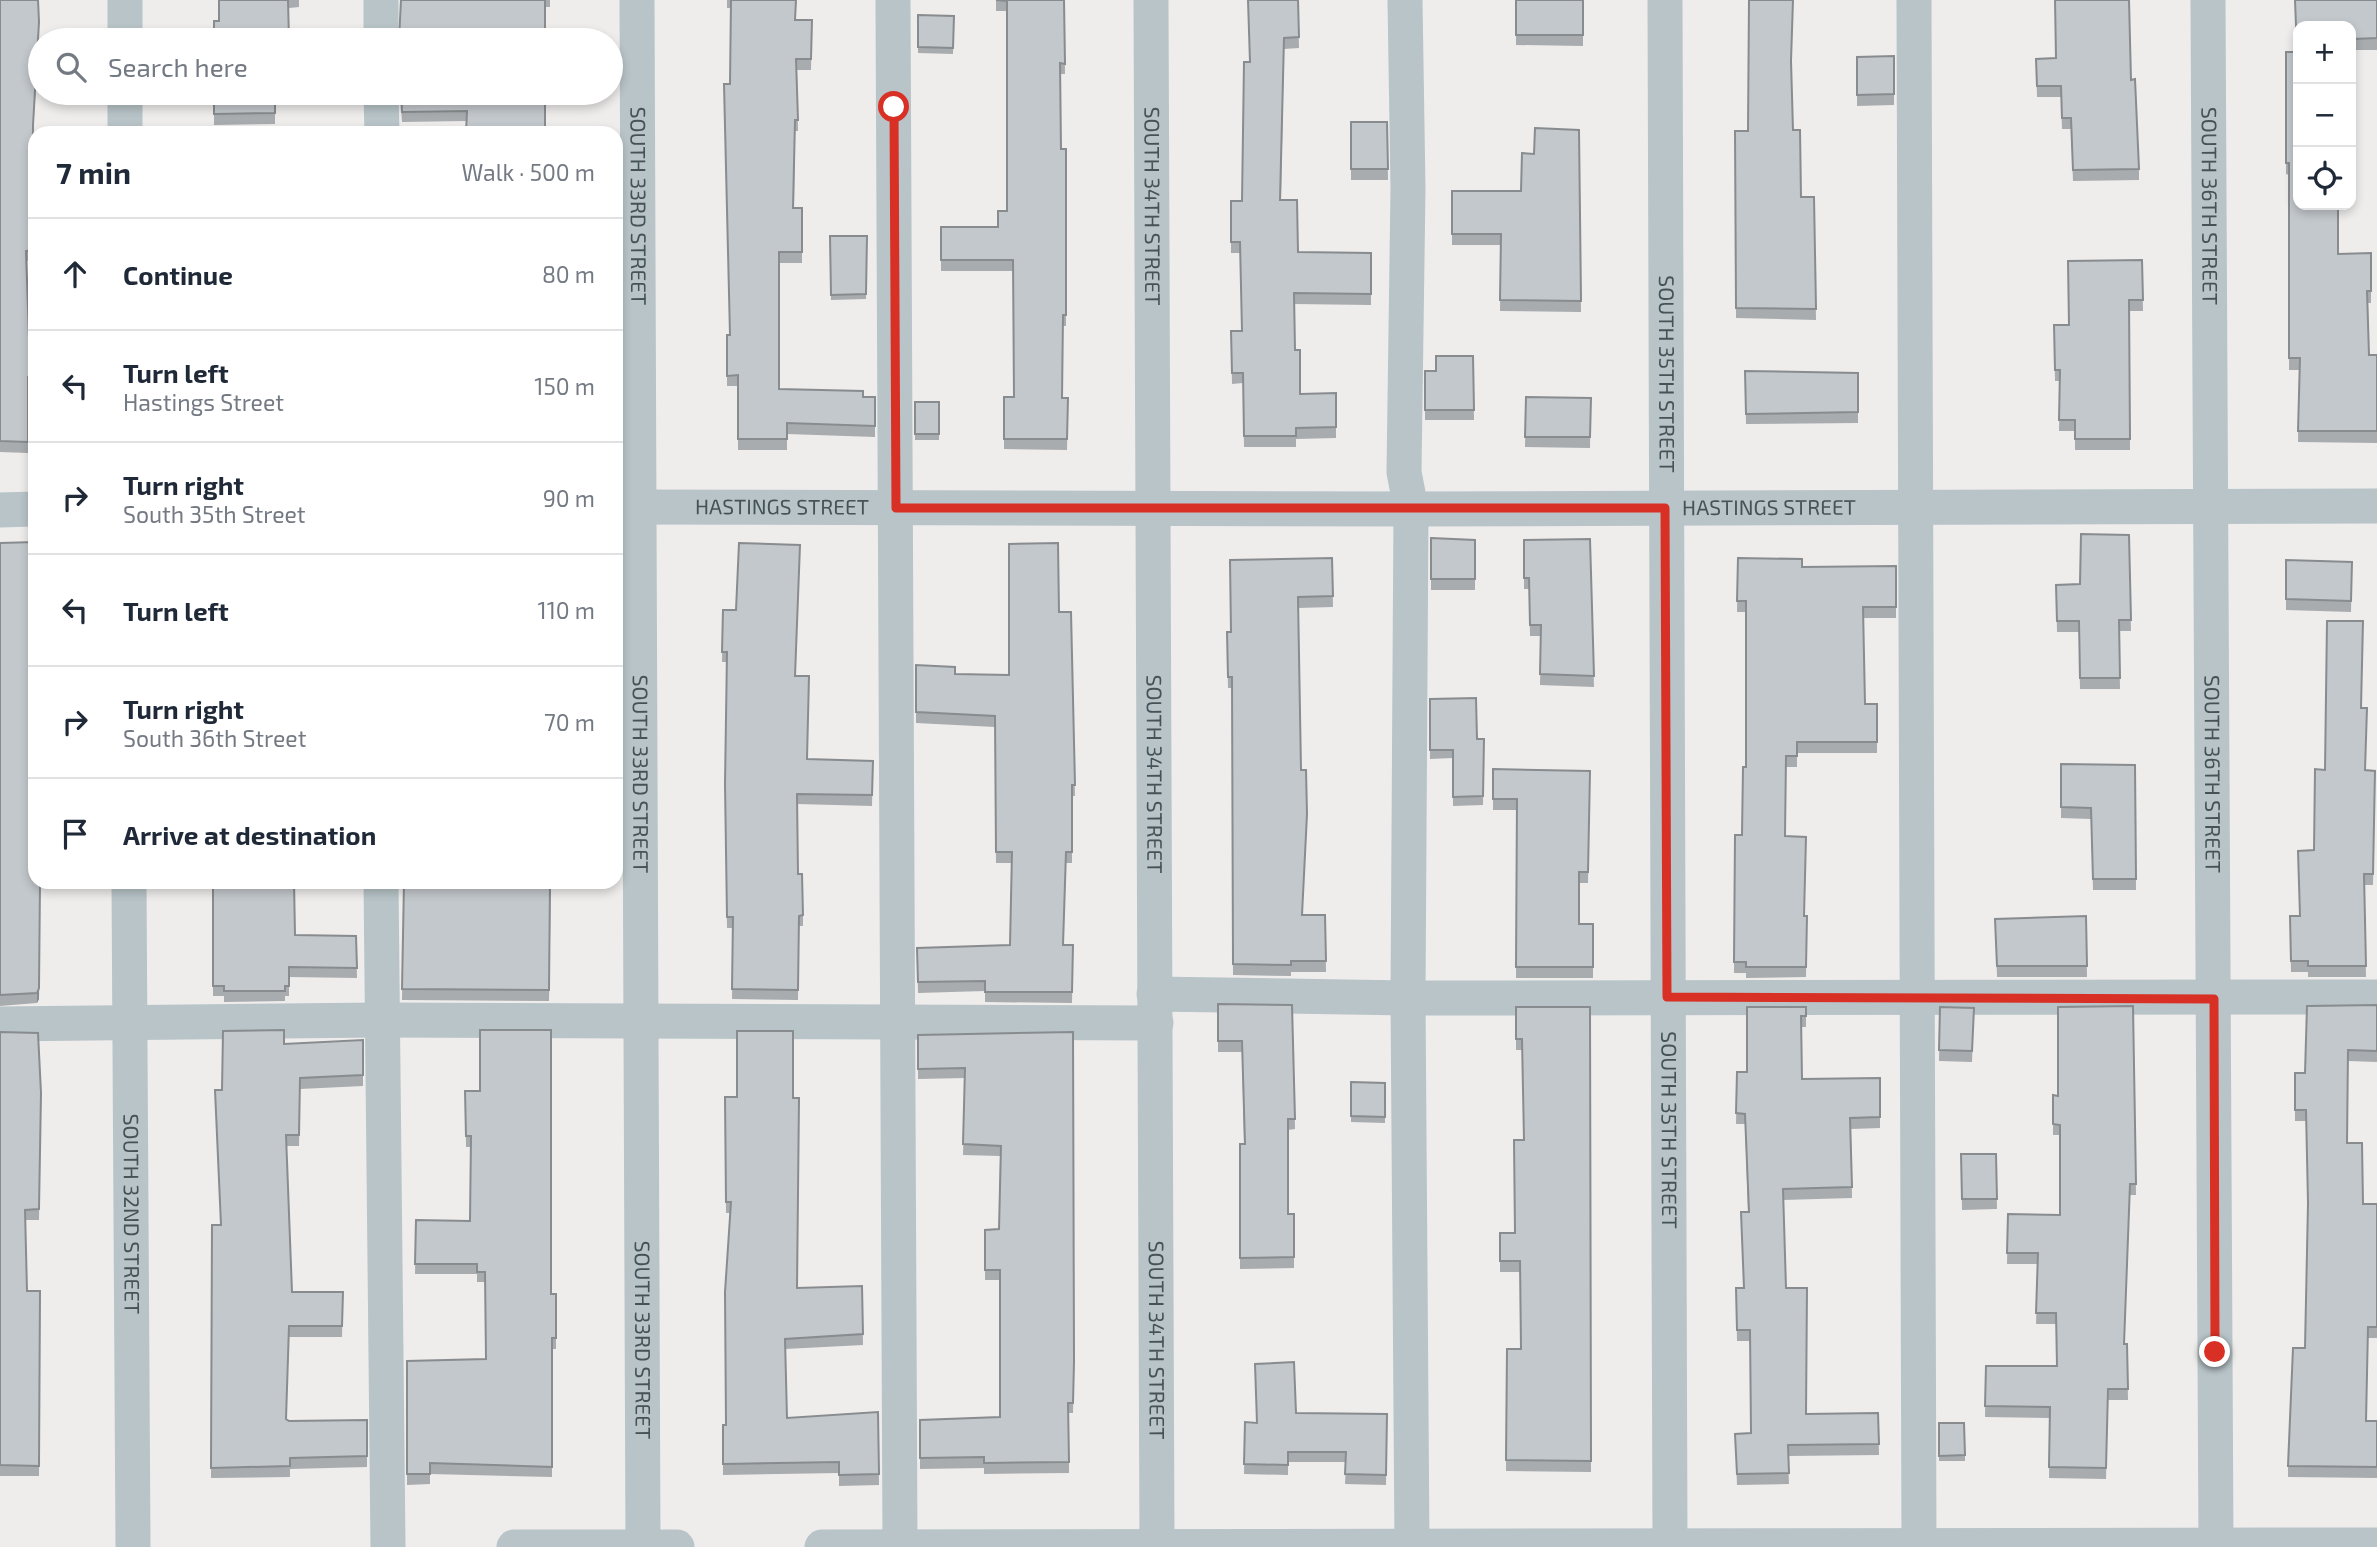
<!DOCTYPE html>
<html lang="en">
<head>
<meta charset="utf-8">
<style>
	body { margin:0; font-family:"Exo 2",sans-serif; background:#f6f6f7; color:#1f2937 }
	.controls { position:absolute; right:21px; top:21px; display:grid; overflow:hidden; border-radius:14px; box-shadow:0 4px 10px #0003 }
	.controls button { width:63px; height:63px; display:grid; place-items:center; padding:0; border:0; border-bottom:2px solid #e0e1e3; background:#fff; color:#1f2937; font:35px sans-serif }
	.stop { position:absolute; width:21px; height:21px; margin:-16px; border:5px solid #d93025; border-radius:50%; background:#fff }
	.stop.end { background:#d93025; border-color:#fff; box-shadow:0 2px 7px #0008 }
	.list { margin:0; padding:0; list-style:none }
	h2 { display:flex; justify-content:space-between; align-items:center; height:91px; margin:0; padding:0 28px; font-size:30px }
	h2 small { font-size:23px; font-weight:400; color:#747a83 }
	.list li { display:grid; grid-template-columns:46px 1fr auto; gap:21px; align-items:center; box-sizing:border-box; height:112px; padding:0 28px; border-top:2px solid #e0e1e3 }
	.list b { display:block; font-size:26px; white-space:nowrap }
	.list p { margin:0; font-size:23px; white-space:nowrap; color:#747a83 }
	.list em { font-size:23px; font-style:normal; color:#747a83 }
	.icon { flex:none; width:38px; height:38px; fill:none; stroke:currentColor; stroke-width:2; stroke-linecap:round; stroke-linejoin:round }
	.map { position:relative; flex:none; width:2377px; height:1547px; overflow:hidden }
	.search { position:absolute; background:#fff; box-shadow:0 4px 10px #0003; left:28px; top:28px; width:595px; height:77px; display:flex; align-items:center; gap:18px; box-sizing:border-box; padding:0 24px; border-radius:38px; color:#747a83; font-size:26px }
	.panel { position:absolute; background:#fff; box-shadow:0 4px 10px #0003; left:28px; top:126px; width:595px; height:763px; border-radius:21px }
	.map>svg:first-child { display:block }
</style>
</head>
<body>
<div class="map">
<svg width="2377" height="1547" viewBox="0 0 2377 1547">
	<rect width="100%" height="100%" fill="#efecec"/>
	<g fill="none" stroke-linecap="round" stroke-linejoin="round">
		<g stroke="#b8c4c8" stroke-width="35">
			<path d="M125 0V40"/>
			<path d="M381 0V40"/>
			<path id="s1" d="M637 0 643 1547"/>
			<path d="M893 0 900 1547"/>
			<path id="s2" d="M1151 0 1157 1547"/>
			<path d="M1405 0 1408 189 1404 472 1411 509 1408 998 1412 1547"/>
			<path id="s3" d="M1665 0 1670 1547"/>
			<path d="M1914 0 1919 1547"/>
			<path id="s4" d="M2208 0 2216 1547"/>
			<path d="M125 93V133"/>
			<path d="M381 93 382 133"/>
			<path id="s5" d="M616 507 1411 509 2377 506"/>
			<path d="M0 510 35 509"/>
			<path id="s6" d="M129 882 133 1547"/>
			<path d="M381 882 388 1547"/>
			<path d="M1154 994 1408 998 2377 997"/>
			<path d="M0 1024 381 1020 1156 1023"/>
			<path d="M514 1547H677"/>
			<path d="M822 1547 2377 1545"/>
		</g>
	</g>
	<path fill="#a8acaf" d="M0 0 39 32 33 135 32 261H26L29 337H34V388H28V453L0 452Z
		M218 0H299V7L289 8 219 21Z
		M401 0H550V7H545Z
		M727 0H796L795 20H812L811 70H797L798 131H795L794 208H802V263H779V389L863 397H875V437L787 434V450H738V386H727V335H730V84L731 8H727Z
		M996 0H1064L1065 74H1060L1061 149H1066V326H1063L1062 398H1068L1067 450 1004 449V397H1014L1013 271H941V227H998L1007 211V11H996Z
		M1298 0 1299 48 1284 49 1281 200 1298 252 1371 253V305L1294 304 1295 350 1300 394 1336 393V438L1296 439V447H1244L1243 383 1232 384 1231 331H1242L1240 253H1231V201H1242L1249 62Z
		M1516 0H1583V46L1516 45Z
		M2295 0H2377V50H2354L2353 175H2351V26H2298V205H2338V254L2371 253V303H2368L2369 355H2377V443L2298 442 2299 370H2289V175L2286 174V52H2296Z
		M918 15 954 16 953 54 918 53Z
		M1894 56V105L1857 106V57Z
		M2036 59 2131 80 2139 169V180L2073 181 2071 129H2062L2061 97H2037Z
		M1791 66 1793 130 1801 197H1814L1816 320 1736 318 1735 131H1748Z
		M214 93H275V124L214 125Z
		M400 93H545L467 121 402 122Z
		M1351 122H1387L1388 180H1351Z
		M1579 130 1581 312 1500 311 1501 245H1452V191H1521L1534 154Z
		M830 236H867L866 299 831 300Z
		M2142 260 2143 311H2129L2130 450H2075V431H2059L2060 381H2055L2054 325H2069Z
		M1473 356 1474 420H1425V371H1436Z
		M1745 371 1858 373V423L1746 424Z
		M1526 397 1591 398 1590 448 1525 447Z
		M915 402H939V440H915Z
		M2129 535 2131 631H2119L2120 689H2080L2079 632H2057L2056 585 2080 584Z
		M1431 538 1475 540V590H1431Z
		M1590 539 1594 687 1540 685 1541 636H1530L1529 589H1524V540Z
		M35 542V662H32L35 882H40L39 999 37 1003 0 1006V543Z
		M1332 558 1333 607 1298 608 1303 915H1325L1326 972H1291V976L1233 975 1232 688H1228L1227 643 1231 632Z
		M1738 558 1802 567 1896 566V618H1863L1865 704H1877V753H1797V767H1786L1785 836 1804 916H1807L1806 977 1746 978V973H1734L1735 835H1742L1746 767V612H1737Z
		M2286 560 2352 562 2351 612 2286 610Z
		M723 610 795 676 807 759 873 761 872 806 797 804 798 874 803 915V926H799L798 1000 732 999 733 928H727L725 794 727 662H722Z
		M1059 612H1071L1075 796H1072V863H1066L1063 945H1073L1072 1003 985 1002V991L918 993 917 948 1010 945 1012 863H996L995 727 916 723V665L955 674 1009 675Z
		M1430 699 1477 739H1484L1483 805 1453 806V758L1430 759Z
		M2362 708 2365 770 2375 771 2373 885H2364L2366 977H2308V972H2291L2290 916H2300L2314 850 2325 770Z
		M2061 764 2135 765 2136 890H2093L2091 819 2061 818Z
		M1493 769 1590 771 1588 883H1579V924H1593V978H1516L1517 810H1493Z
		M213 882 295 935 356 936 357 978 289 977V996H285V1001L224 1002V996H213Z
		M404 882H551L549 1001 402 1000Z
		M2086 916 2087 977H1997L1995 919Z
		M1218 1004 1292 1005 1295 1129 1288 1130V1214H1294V1268L1240 1269V1144H1244L1242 1052H1218Z
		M2377 1005V1062L2348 1061V1143L2363 1204H2377V1338H2368L2366 1421H2377V1478L2288 1477V1466L2305 1348 2308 1208 2306 1121H2295V1110L2305 1073Z
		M2133 1006 2136 1195H2130L2124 1344H2127L2128 1400H2108L2106 1479 2049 1478 2050 1418 1985 1417 1986 1366H2057L2056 1324H2036L2038 1264H2007L2008 1214 2060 1215V1135H2053V1095L2058 1096Z
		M1516 1007H1590L1591 1472 1506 1471 1507 1349H1521L1520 1272H1500V1233H1515L1524 1140 1522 1050H1516Z
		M1806 1007V1027H1801L1802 1079 1880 1078V1128L1851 1129 1852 1198 1783 1200 1786 1288 1806 1414 1878 1413 1879 1455 1788 1456 1789 1484 1737 1485 1735 1434 1751 1433 1750 1341H1737L1736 1288H1743L1748 1212 1745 1124H1736L1737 1072H1747Z
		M1940 1007 1974 1008 1972 1062 1939 1061Z
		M0 1032 41 1093 39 1220H25L27 1291H40L39 1476H0Z
		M1073 1032 1074 1372 1073 1413H1069V1473L984 1474V1468L920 1469V1420L1000 1417V1280H985V1230L999 1229 1000 1156 963 1155 965 1078 918 1079V1035Z
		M363 1040V1086L300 1089 299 1146H286L292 1292H343L342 1337H289L286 1419 289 1421 367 1420V1467L290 1469V1477L211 1478 212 1225H220L222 1090 284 1044Z
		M1351 1082 1385 1083V1123L1351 1122Z
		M465 1091 551 1294 556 1338V1349H552V1477L430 1474V1484L407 1485V1361L486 1359 485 1282H477V1274H415L416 1220 470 1221 471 1147H466Z
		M725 1097 793 1098 797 1288 862 1286 863 1345 785 1349 787 1418 878 1412 879 1485 839 1486V1473L723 1475V1425H726L730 1213H726Z
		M1961 1154H1996L1997 1209 1962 1210Z
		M1296 1413 1387 1414 1386 1485 1345 1484 1346 1462H1288V1475L1244 1474 1245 1422 1257 1423Z
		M1939 1423 1965 1455V1461H1939Z"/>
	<path fill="#888c8f" d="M40 882 39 999 37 1003V993Z"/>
	<path fill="#c3c8cc" stroke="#888c8f" stroke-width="2" d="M0 0H38L39 22 33 125 32 250 26 251 29 337H34V377H28V442L0 441Z
		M219 0H288L289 40H214V21H219Z
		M401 0H545V40H399Z
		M731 0H796L795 20H812L811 59H796L798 120H795L793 208H802V252H779V389L863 391V397H875V426L787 423V439H738V375L727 376V335H730L724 84H730Z
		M996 0H1064L1065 64 1060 63 1061 149H1066V315H1063L1062 398H1068L1067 439H1004V397H1014L1013 260H941V227H998V211H1007V1Z
		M1248 0H1298L1299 37 1284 38 1280 200H1297L1298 252 1371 253V294L1294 293 1295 350H1300V394L1336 393V427L1296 428V436H1244L1243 373H1232L1231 331H1242L1240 242H1231V201H1242L1244 62H1250Z
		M1516 0H1583V35H1516Z
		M1749 0H1793L1791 61 1793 130H1800L1801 197H1814L1816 309 1736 308 1735 131H1748Z
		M2055 0H2129L2131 80 2135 79 2139 169 2073 170 2071 118H2062L2061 86H2037L2036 59 2056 58Z
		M2295 0H2377V38L2354 39 2353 163H2351V26H2298V205H2338V254L2371 253V291H2367L2369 355H2377V431H2298L2300 358H2289V163H2286V52H2297Z
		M918 15 954 16 953 48 918 47Z
		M1894 56V94L1857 95V57Z
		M214 93H275V113L214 114Z
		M401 93H545V133H466L467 111 402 112Z
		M1351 122H1387L1388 169H1351Z
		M1535 128 1579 130 1581 301 1500 300 1501 234H1452V191H1521L1522 153 1534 154Z
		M830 236H867L866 294 831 295Z
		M2142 260 2143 300H2129L2130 439H2075V420H2059L2060 370H2055L2054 325H2069L2068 261Z
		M1436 356H1473L1474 410H1425V371H1436Z
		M1745 371 1858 373V412L1746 414Z
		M1526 397 1591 398 1590 437H1525Z
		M915 402H939V434H915Z
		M2081 534 2129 535 2131 620H2119L2120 678H2080L2079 621H2057L2056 585 2080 584Z
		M1431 538 1475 540V579H1431Z
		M1590 539 1594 676 1540 674 1541 625H1530L1529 578H1524V540Z
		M35 542V651H32L34 738H35V882H40L39 988 37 993 0 995V543Z
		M739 543 800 545 795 676H809L807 759 873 761 872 795 797 794 798 874H802L803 915 799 916 798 990 732 989 733 917H727L725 784 727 652H722L723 610H736Z
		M1058 543 1059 612H1071L1075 785H1072V852H1066L1063 945H1073L1072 992H985V981L918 982 917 948 1010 945 1012 852H996L995 716 916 712V665L955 667V674L1009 675V544Z
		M1332 558 1333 596 1298 597 1301 770H1306L1307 814 1302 915H1325L1326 961H1291V965L1233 964 1232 677H1228L1227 632H1231L1230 560Z
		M1738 558 1802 559V567L1896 566V607H1863L1865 704H1877V742H1797V756H1786L1785 836 1806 837 1804 916H1807L1806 967H1746V962H1734L1735 835H1742L1743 767H1746V601H1737Z
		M2286 560 2352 562 2351 601 2286 599Z
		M2327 621H2363L2361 708H2367L2365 770 2375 771 2373 874H2364L2366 966H2308V961H2291L2290 916H2300L2298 851 2314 850 2315 769 2325 770Z
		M1476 698 1477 739H1484L1483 796 1453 797V750H1430V699Z
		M2061 764 2135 765 2136 879H2093L2091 808 2061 807Z
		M1493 769 1590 771 1588 872H1579V924H1593V967H1516L1517 799H1493Z
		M213 882H294L295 935 356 936 357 968 289 967V986H285V991H224V986H213Z
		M404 882H550L549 990 402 989Z
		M2086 916 2087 966H1997L1995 919Z
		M1218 1004 1292 1005 1295 1119H1288V1214H1294V1257L1240 1258V1144H1245L1242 1041H1218Z
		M2377 1005V1051L2348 1050 2347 1143H2362L2363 1204H2377V1327H2368L2366 1421H2377V1467L2288 1466 2293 1348H2305L2308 1203 2306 1110H2295V1073H2305L2307 1006Z
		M2133 1006 2136 1184H2130L2124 1344H2127L2128 1389H2108L2106 1468 2049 1467 2050 1407 1985 1406 1986 1366H2057L2056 1313H2036L2038 1253H2007L2008 1214 2060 1215V1125L2053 1124V1095L2058 1096V1007Z
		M1516 1007H1590L1591 1461 1506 1460 1507 1349H1521L1520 1261H1500V1233H1515L1514 1140H1524L1522 1039H1516Z
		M1747 1007H1806V1016H1801L1802 1079 1880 1078V1117L1850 1118 1852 1187 1783 1189 1786 1288H1807L1806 1414 1878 1413 1879 1444 1788 1445 1789 1473 1737 1474 1735 1434 1751 1433 1750 1330H1737L1736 1288H1744L1741 1212H1749L1745 1114 1736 1113 1737 1072H1747Z
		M1940 1007 1974 1008 1972 1051 1939 1050Z
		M284 1030V1044L363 1040V1075L300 1078 299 1135H286L292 1292H343L342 1326H289L286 1419 289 1421 367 1420V1456L290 1458V1466L211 1468 212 1225H221L215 1090H222L223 1031Z
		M480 1030H551V1294H556V1338H552V1467L430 1463V1474H407V1361L486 1359 485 1272H477V1264H415L416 1220 470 1221 471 1136H466L465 1091H480Z
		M737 1031H793V1098H799L797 1288 862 1286 863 1334 785 1339 787 1418 878 1412 879 1474 839 1475V1462L723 1464V1425H726L725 1292 731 1202H726L725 1097H737Z
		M0 1032 38 1033 41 1093 39 1209 25 1210 27 1291H40L39 1466 0 1465Z
		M1073 1032 1074 1362 1073 1403H1068L1069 1462 984 1463V1457L920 1458V1420L1000 1417V1270H985V1230L999 1229 1001 1146 963 1144 965 1068 918 1069V1035Z
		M1351 1082 1385 1083V1117L1351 1116Z
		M1961 1154H1996L1997 1199H1962Z
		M1294 1362 1296 1413 1387 1414 1386 1475 1345 1474 1346 1452H1288V1465L1244 1464 1245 1422 1257 1423 1255 1364Z
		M1939 1423H1964L1965 1455 1939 1456Z"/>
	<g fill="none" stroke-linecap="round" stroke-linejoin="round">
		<path stroke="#d93025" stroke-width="9" d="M894 107 896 508H1665L1667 997 2214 999 2215 1352"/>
	</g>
	<g text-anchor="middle" stroke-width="7" stroke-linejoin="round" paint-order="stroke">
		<g font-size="21" fill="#455358" stroke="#fff">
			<text dy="7" stroke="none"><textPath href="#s1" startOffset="206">SOUTH 33RD STREET</textPath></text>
			<text dy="7" stroke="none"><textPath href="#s2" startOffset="206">SOUTH 34TH STREET</textPath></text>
			<text dy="7" stroke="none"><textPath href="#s4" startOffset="206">SOUTH 36TH STREET</textPath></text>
			<text dy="7" stroke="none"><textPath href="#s3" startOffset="374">SOUTH 35TH STREET</textPath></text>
			<text dy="7" stroke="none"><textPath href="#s5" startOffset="166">HASTINGS STREET</textPath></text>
			<text dy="7" stroke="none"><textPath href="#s5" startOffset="1153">HASTINGS STREET</textPath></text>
			<text dy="7" stroke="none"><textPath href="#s1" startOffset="774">SOUTH 33RD STREET</textPath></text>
			<text dy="7" stroke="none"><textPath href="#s2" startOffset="774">SOUTH 34TH STREET</textPath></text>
			<text dy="7" stroke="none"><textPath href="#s4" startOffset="774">SOUTH 36TH STREET</textPath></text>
			<text dy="7" stroke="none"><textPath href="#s3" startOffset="1130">SOUTH 35TH STREET</textPath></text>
			<text dy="7" stroke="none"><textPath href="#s6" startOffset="332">SOUTH 32ND STREET</textPath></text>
			<text dy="7" stroke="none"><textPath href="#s2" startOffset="1340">SOUTH 34TH STREET</textPath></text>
			<text dy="7" stroke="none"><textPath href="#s1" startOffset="1340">SOUTH 33RD STREET</textPath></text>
		</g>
	</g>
</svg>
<div class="controls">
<button>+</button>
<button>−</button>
<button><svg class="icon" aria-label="locate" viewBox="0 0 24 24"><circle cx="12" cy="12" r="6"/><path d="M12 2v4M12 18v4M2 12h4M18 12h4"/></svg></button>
</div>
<div class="stop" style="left:894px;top:107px"></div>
<div class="stop end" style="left:2215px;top:1352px"></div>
<div class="search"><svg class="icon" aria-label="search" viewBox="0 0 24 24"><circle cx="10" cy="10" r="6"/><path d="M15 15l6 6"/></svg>Search here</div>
<section class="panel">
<h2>7 min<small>Walk · 500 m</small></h2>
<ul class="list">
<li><svg class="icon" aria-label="ahead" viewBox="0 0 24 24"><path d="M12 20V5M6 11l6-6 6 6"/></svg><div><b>Continue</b></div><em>80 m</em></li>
<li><svg class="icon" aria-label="left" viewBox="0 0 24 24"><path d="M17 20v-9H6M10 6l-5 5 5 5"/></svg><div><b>Turn left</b><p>Hastings Street</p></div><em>150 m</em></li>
<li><svg class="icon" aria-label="right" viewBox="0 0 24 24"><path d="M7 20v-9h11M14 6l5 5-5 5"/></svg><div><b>Turn right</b><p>South 35th Street</p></div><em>90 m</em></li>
<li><svg class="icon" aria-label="left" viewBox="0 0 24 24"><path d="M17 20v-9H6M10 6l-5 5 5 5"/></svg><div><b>Turn left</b></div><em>110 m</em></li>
<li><svg class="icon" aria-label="right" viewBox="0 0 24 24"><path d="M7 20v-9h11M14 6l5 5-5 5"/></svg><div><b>Turn right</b><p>South 36th Street</p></div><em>70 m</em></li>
<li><svg class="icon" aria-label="arrive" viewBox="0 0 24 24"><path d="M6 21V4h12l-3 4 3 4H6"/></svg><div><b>Arrive at destination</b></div></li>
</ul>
</section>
</div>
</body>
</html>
